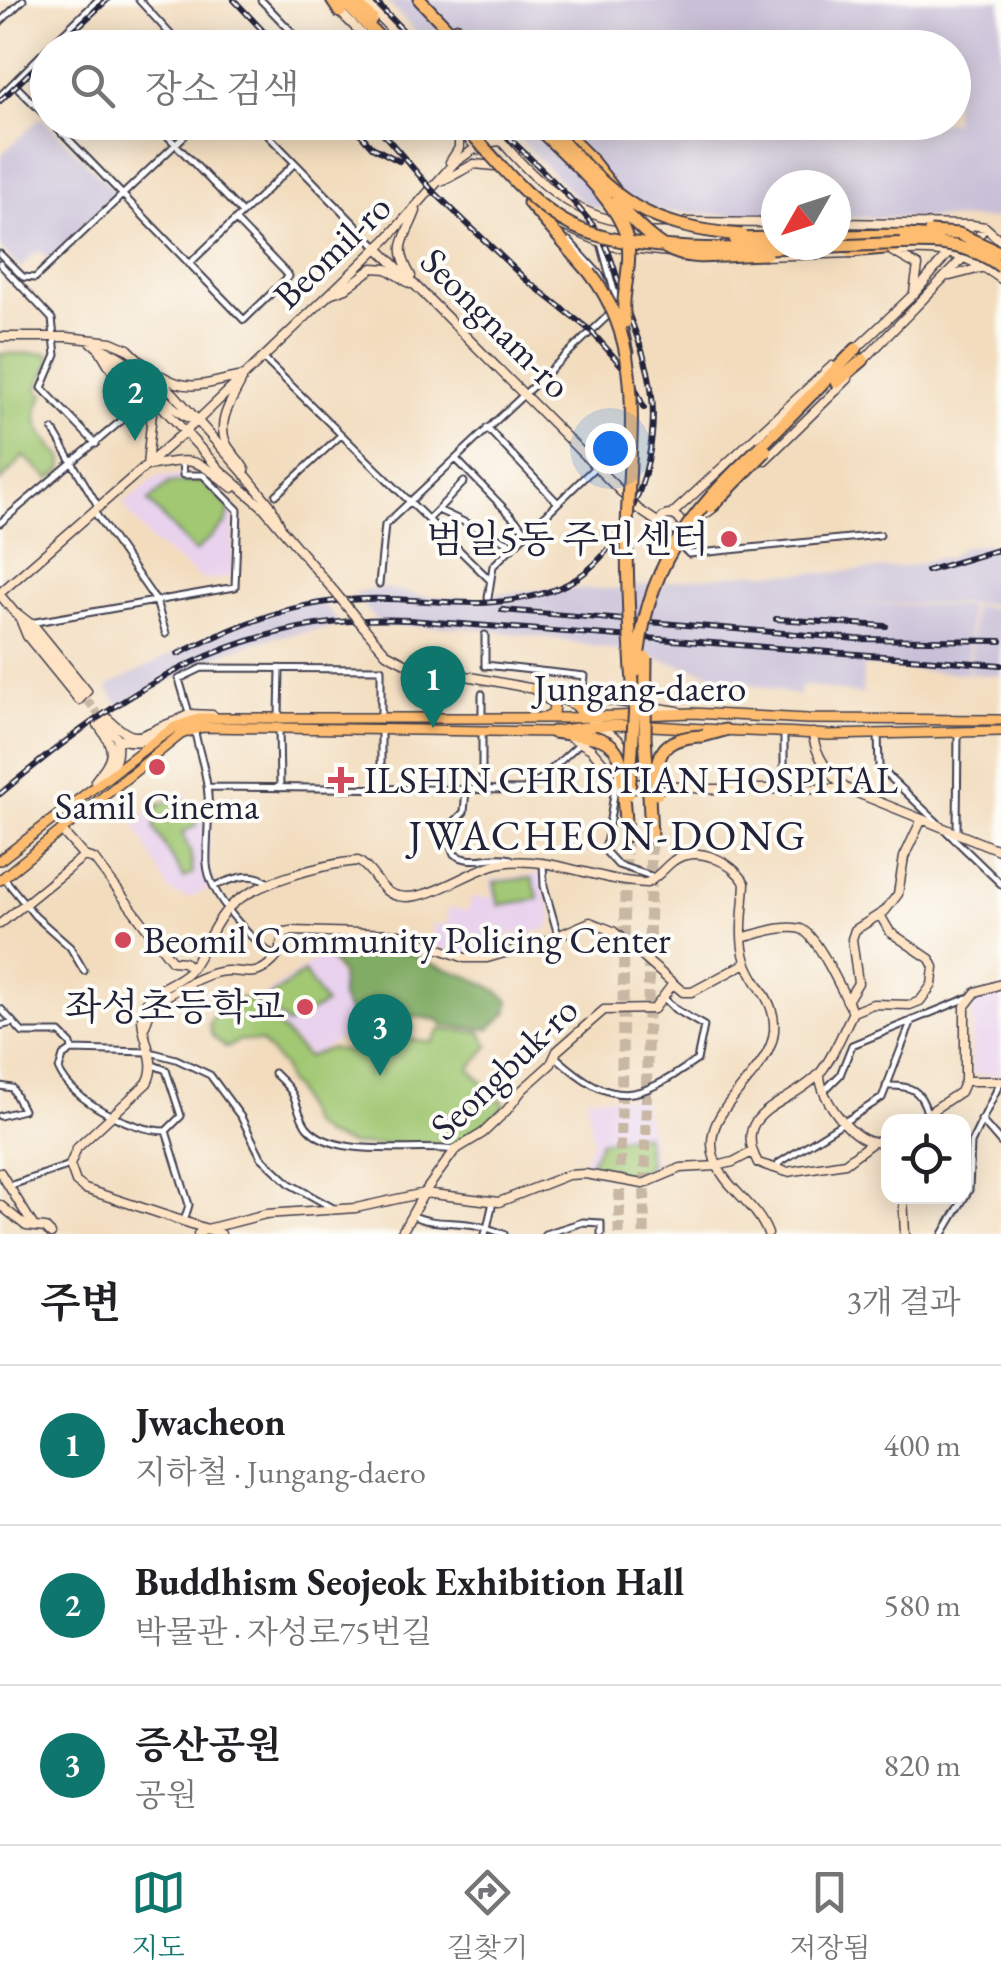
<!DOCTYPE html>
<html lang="ko">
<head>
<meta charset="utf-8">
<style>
	body { margin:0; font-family:"EB Garamond","Noto Serif KR",serif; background:#f2f2f2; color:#202124 }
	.controls { position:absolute; right:30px; bottom:30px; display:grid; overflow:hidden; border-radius:20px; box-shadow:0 5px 25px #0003 }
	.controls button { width:90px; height:90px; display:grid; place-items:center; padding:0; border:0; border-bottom:2px solid #e0e0e0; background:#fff; color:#202124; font:50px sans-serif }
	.compass { position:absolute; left:761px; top:170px; width:90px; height:90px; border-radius:50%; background:#fff; box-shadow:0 5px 25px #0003; rotate:231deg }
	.you { position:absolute; left:610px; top:448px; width:35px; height:35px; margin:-25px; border:8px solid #fff; border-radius:50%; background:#1a73e8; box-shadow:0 0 0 15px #1a73e833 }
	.badge { display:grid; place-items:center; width:65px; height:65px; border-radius:50%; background:#0f766e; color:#fff; font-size:32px; font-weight:700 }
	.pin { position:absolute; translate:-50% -82px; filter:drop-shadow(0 2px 5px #0008) }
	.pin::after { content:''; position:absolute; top:52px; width:35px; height:30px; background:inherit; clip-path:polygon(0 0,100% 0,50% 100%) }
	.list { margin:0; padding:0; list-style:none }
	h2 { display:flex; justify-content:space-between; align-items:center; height:130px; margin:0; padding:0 40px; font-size:42px }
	h2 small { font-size:32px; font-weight:400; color:#757577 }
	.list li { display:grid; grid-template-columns:65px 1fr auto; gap:30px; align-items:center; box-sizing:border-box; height:160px; padding:0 40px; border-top:2px solid #e0e0e0 }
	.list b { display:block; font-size:38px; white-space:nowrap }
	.list p { margin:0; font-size:32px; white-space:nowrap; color:#757577 }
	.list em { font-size:32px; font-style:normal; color:#757577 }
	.icon { flex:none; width:55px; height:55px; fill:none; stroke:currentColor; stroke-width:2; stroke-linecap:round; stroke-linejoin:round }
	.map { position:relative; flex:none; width:1001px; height:1234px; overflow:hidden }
	.search { position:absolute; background:#fff; box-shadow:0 5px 25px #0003; left:30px; right:30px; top:30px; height:110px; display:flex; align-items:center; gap:25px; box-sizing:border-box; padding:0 35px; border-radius:55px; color:#757577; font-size:38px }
	.sheet { height:610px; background:#fff }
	nav { display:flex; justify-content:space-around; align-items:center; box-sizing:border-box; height:140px; border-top:2px solid #e0e0e0; background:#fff; font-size:28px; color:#757577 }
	nav a { display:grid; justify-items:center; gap:5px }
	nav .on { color:#0f766e }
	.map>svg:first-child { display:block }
</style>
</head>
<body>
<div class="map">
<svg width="1001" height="1234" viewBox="0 0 1001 1234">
	<rect width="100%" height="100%" fill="#fdfcf7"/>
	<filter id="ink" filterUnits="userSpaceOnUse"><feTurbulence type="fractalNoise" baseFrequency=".01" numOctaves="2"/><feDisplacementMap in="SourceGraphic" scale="20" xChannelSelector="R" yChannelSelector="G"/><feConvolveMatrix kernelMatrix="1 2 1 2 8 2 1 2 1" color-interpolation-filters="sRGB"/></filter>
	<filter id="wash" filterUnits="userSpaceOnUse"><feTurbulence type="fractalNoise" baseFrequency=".0048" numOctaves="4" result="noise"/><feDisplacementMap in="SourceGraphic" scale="40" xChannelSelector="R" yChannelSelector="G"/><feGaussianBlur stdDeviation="2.25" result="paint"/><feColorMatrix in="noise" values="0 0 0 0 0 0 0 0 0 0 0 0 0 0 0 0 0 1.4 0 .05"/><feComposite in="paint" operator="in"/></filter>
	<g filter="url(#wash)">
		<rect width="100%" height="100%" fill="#f2dcbd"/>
		<path fill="#e9d2ed" d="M203 475 234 506 232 576 205 581 150 540 123 504 158 476Z
			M185 793 189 801 207 804 210 846 207 865 216 886 188 898 170 892 134 824 163 800Z
			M541 874 553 918 547 930 531 932 535 942 523 944 518 933 491 939 484 956H464L432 945 433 924H447L448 907 468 911 472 897 493 898 490 880Z
			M324 953 344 985 350 1012 349 1034 309 1056 256 1002Z
			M1001 990V1076L972 1074V1009L976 1000Z
			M586 1096 641 1098 651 1137 653 1166 642 1176H607L592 1169 583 1159 593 1141Z"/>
		<path fill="#c9bfd7" d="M385 0H1001V219L836 217V185H776V217L595 208 581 202 504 123 954 122V48L431 47Z
			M41 117 117 194 49 260 41 252 35 253 20 268 0 248V156Z
			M1001 543V604L812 603 969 606 968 674 864 666 862 695 802 685 798 696 649 657 557 639 471 628 379 625 354 593 384 588 420 596 492 600 494 594 551 589H619L662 582 663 588 664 582 752 573H825L912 566 934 558H948L963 547Z
			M319 598 341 626 275 637 227 651 120 706 106 687 215 633 289 605Z
			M972 606 1001 609V676L970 674Z"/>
		<path fill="#a2c873" stroke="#627557" stroke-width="2.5" d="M48 353 51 362 37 388 44 395C27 421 44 439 63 458V469L50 479 24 456 0 482V354Z
			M202 481 230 508 226 523 195 552 148 501 169 483Z
			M180 798 192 810 197 825 182 833 190 850 193 873 184 878 154 828 156 820 152 812 158 809 157 805Z
			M532 878 539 899 499 905 494 882Z
			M304 972 325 1004 287 1025 264 1001Z
			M232 997 254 1001 307 1057 331 1048 371 1057 395 1037 432 1042 440 1030 481 1032 489 1046 469 1069 505 1104 483 1127 453 1148 430 1144 353 1145 327 1137 310 1125 294 1089 287 1082 283 1067 261 1042 240 1040 227 1048 212 1036 209 1024 219 1005Z
			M645 1134 649 1164 645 1169C627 1176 603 1176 591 1160L601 1141Z"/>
		<path fill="#81ac65" stroke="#526750" stroke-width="2.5" d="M400 952C412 952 419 958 430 963 458 974 487 979 509 1001L507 1013 489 1029 444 1026 439 1020 374 1011 366 1012 359 1030 341 999V974L326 954Z"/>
	</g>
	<g filter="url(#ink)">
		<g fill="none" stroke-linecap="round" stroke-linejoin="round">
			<path stroke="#c8b7a3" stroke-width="5" stroke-dasharray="5 2.5" stroke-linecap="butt" d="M482 694 485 669"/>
			<path stroke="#c8b7a3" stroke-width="8" stroke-dasharray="8 4" stroke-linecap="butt" d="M80 691 105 723"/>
			<path stroke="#c8b7a3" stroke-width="11" stroke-dasharray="11 5.5" stroke-linecap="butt" d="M619 1234 626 836
				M644 1234 651 837"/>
			<g stroke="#413e4e" stroke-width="9">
				<path id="street" d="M139 0 183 48
					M261 0 292 32 277 48
					M0 22 23 0
					M48 48 98 0
					M13 83 48 118
					M0 96 48 48
					M52 122 244 320 289 276 235 220
					M154 122 242 213
					M255 122 377 247
					M62 134 74 122
					M569 241 600 275 612 300
					M601 243 619 309
					M0 254 23 277 35 278 199 122
					M0 264 52 319 56 355 42 388 96 444
					M189 264 294 164
					M625 329 630 353
					M263 358 490 580
					M487 428 557 502
					M53 430 98 506
					M456 459 527 532
					M276 495 341 435
					M438 510 514 545
					M95 513 156 601 166 634
					M429 519 464 482
					M0 523 141 404
					M676 541 689 554 880 535
					M379 584 385 525 612 312
					M488 598 493 566 596 466
					M30 623 235 587 238 510 203 475H183L182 463
					M485 665 585 676 582 697
					M485 666V635
					M189 713 179 679 202 668 381 669V717
					M279 716 280 669
					M482 717V694
					M279 726 280 788
					M195 732C198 750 205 767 207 786 211 811 206 839 207 864 209 896 252 940 276 958
					M381 732V789
					M482 733V790
					M878 734 879 767 938 823
					M208 787 523 790 533 786 581 742
					M615 788 605 851 618 865 654 877
					M784 788V734
					M466 790 464 812 448 828 447 838 454 854C472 866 491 854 511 859
					M946 831 1001 884
					M957 832 958 733
					M543 862 544 886 558 935
					M4 878 35 916 70 947 84 971
					M217 885C235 878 253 870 270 884
					M1 1009 23 1033H60L71 1044 72 1050
					M0 1026 12 1023
					M556 1057C614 1109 636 1102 697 1060L704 1026 675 1009 664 998
					M153 1065 166 1070 181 1116 166 1131C132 1131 73 1101 59 1070L63 1056 72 1050 150 1052 176 1059 210 1075 241 1117 261 1157 290 1184 333 1208
					M274 1073C282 1081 290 1087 294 1097 298 1107 300 1118 307 1127 335 1160 413 1144 454 1150
					M0 1086 12 1088 23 1110 0 1116
					M886 1086C910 1085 921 1089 927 1113
					M825 1090 840 1075 852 1045 970 997
					M981 1120 1001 1143
					M166 1131 189 1205 184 1221
					M777 1169 779 1163 882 1098 912 1020
					M9 1186 70 1165
					M493 1202 487 1228 504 1234
					M412 1215C433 1227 463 1219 487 1228L485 1234
					M545 1234 583 1222 601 1223V1234
					M943 1234 969 1190 971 1143 1001 1081"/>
			</g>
			<g stroke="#413e4e" stroke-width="11">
				<path id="secondary" d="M363 0 409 48
					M338 10 376 48
					M452 122 479 150
					M485 122C523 167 561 212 622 222
					M450 162 459 148V129
					M443 181 474 164 495 166
					M686 222 776 223
					M636 223H667
					M836 223 972 225 985 227 1001 241
					M563 226 610 246 669 252
					M973 244 985 227
					M377 247 638 509 659 523
					M893 252C938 248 963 251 1001 279
					M897 254 918 266 914 292
					M763 256 854 253
					M411 276C393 244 405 241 416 211
					M950 276 985 267
					M332 293 346 288 373 268 387 269 411 284
					M0 337H67L112 342 128 349 173 393 249 479 271 506 281 527
					M90 341 147 390 220 470 263 507 334 591
					M103 349C145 363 165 413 197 421
					M856 349 914 294 972 225
					M101 352 114 374 141 404
					M860 364 965 256
					M162 376C192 395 214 380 244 376
					M242 380C233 399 216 420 226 443 231 453 240 460 245 470
					M140 389 152 412 147 466
					M765 460 848 379
					M147 466C196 458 193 457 233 488
					M671 515 832 366
					M658 527a12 12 0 1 1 24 0a12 12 0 1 1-24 0Z
					M690 525 715 507
					M0 593 197 421 387 239 454 163 483 143 501 141
					M0 595 80 691
					M18 614 36 628 87 691 79 700 27 636Z
					M362 625 386 653 409 665 534 689 678 711
					M552 695 599 716
					M586 716 619 740 629 756
					M170 724 190 714 213 715
					M106 725 117 738
					M813 733C814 754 831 778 847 789
					M567 735 591 749 620 782 706 789H847L1001 851
					M117 738C134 744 144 743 158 732
					M105 774C118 764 118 753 117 738
					M95 781C113 757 118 751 98 725L106 717C138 747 136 736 173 722
					M61 830 84 856 94 859 172 961 184 962 191 968
					M0 924 84 856
					M744 937C759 934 785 924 801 929 818 936 843 994 853 1012
					M847 1001 858 983 852 939 855 930 885 911 898 894 904 857 921 821
					M145 1026C147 1021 148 1015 151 1011 161 995 210 970 229 971 248 972 257 977 273 961 281 954 282 941 285 932L292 931 399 934 465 958H487L543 942 590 922 613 931 683 992H692L746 963
					M820 1074C820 1097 848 1136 872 1142 875 1142 886 1141 888 1141
					M965 1081H1001
					M915 1122 960 1092 965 1081V1006L976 992 1001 984
					M873 1142 845 1163 787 1172 758 1163C729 1110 791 1105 819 1074 832 1060 844 1029 853 1012L873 1004 910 1005 920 1001 932 985 934 967 930 959 890 932 880 915
					M752 1152 733 1162 717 1166 681 1168 643 1184 585 1174 568 1175 499 1202 424 1193 356 1208 266 1214 207 1229 85 1189 76 1182 70 1165 77 1148 147 1083C162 1056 132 1030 146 1003 154 987 177 984 189 971 203 954 210 930 225 912 247 884 323 864 358 861 375 870 378 892 398 896 429 903 469 869 501 863 552 855 598 882 647 883 658 877 664 868 673 861 696 844 732 861 745 883 744 907 738 938 746 961 754 987 776 998 774 1031 770 1078 696 1109 715 1160 725 1189 756 1202 768 1234
					M0 1172 33 1225
					M903 1196 905 1234
					M0 1205 26 1226 45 1228 51 1234
					M198 1234 207 1229 221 1234
					M401 1234 424 1193 455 1150 483 1133 507 1110 522 1090 551 1064 557 1051 604 1010 654 1009 672 985"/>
			</g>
			<g stroke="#413e4e" stroke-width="12">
				<path id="primary" d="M534 689 554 704 553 714 547 717
					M565 694 586 717
					M0 860 156 740 175 727 201 718H566L692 713 807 719 1001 720
					M0 880 181 734 202 727 553 732C605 720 665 727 718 730 755 732 791 731 828 735L1001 731"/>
			</g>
			<g stroke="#413e4e" stroke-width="15">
				<path id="highway" d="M332 0 340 12
					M342 0 390 48
					M353 0 372 19
					M420 0 466 48
					M457 29 478 48
					M554 122 590 158 614 189
					M529 203 590 273
					M836 236 906 235
					M850 251 897 247
					M837 382 863 360
					M761 446 856 349
					M553 732 593 737
					M703 736 725 730
					M623 794 626 836
					M649 794 651 837"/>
			</g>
			<use href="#street" stroke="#fff" stroke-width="5"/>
			<use href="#secondary" stroke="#fee4c5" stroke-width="8"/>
			<use href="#primary" stroke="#fdbc6f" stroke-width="9"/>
			<use href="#highway" stroke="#fdbc6f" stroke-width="11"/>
			<g stroke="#22223b" stroke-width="6">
				<path id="rail" d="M234 0 279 48
					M374 0 420 48
					M55 48 107 0
					M0 101 48 55
					M350 122 372 147 399 161
					M373 122 432 190 526 280 591 331 629 374 644 408
					M927 571 1001 549
					M502 610 857 639 1001 641
					M776 619 886 626
					M178 654C240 624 296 600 366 599 430 597 484 613 547 592 577 583 601 562 617 536 647 490 660 430 649 376 644 351 633 327 625 304 619 285 614 264 606 246 589 210 523 153 493 122
					M0 794C125 689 239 613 409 620L1001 665"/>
			</g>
			<use href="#rail" stroke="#fdfcf7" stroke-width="2.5" stroke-dasharray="8" stroke-linecap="butt"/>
			<g stroke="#413e4e" stroke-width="9" stroke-linecap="butt">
				<path id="street-bridge" d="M615 788 618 771"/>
			</g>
			<g stroke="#413e4e" stroke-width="11" stroke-linecap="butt">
				<path id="secondary-bridge" d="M334 591 362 625"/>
			</g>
			<g stroke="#413e4e" stroke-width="15" stroke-linecap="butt">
				<path id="highway-bridge" d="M461 122C495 158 528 204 573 226 641 259 784 247 861 245 909 244 961 235 1001 267
					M532 122C561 153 622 201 628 244 632 271 620 295 625 322
					M544 122C614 196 636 226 742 235
					M615 202C678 269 679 257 766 254
					M930 232 959 234 1001 253
					M906 235 937 237
					M735 239 776 238
					M590 273C649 348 628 444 627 532 627 591 630 650 635 709
					M711 507 766 451
					M646 658 645 737 649 794
					M637 671C644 568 689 514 761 446
					M593 737C620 742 623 762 623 786
					M629 794 635 705
					M657 794C656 755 659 737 703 736"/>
			</g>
			<use href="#street-bridge" stroke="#fff" stroke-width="5"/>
			<use href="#secondary-bridge" stroke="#fee4c5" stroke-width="8"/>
			<use href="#highway-bridge" stroke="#fdbc6f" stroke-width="11"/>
		</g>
	</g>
	<g fill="#d1495b" stroke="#fdfcf7" stroke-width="4">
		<circle cx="729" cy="539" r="10"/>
		<circle cx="157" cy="767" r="10"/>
		<path d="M336 765h10v10h10v10h-10v10h-10v-10h-10v-10h10z"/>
		<circle cx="123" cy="940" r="10"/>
		<circle cx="305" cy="1007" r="10"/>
	</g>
	<g text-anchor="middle" stroke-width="8" stroke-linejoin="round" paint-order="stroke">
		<g font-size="38" fill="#22223b" stroke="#fdfcf7">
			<text transform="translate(332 251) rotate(-44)" y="13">Beomil-ro</text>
			<text transform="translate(496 323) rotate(45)" y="13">Seongnam-ro</text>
			<text x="640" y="701">Jungang-daero</text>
			<text transform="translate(504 1068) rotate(-44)" y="13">Seongbuk-ro</text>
		</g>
		<g font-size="38" fill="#22223b" stroke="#fdfcf7" text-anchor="end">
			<text x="709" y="552">범일5동 주민센터</text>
			<text x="364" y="793" text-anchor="start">ILSHIN CHRISTIAN HOSPITAL</text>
			<text x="157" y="819" text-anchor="middle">Samil Cinema</text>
			<text x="143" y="953" text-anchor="start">Beomil Community Policing Center</text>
			<text x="285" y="1020">좌성초등학교</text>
		</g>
		<g font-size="42" letter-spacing="2.5" fill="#22223b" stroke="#fdfcf7">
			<text x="608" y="850">JWACHEON-DONG</text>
		</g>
	</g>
</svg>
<div class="controls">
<button><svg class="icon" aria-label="locate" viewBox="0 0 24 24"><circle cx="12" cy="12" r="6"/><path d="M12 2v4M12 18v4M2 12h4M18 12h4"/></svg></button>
</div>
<svg class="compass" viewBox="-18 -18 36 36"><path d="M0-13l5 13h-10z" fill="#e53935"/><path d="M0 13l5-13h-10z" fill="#757577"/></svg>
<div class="you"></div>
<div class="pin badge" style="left:433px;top:728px">1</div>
<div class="pin badge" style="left:135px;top:441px">2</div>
<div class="pin badge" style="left:380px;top:1076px">3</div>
<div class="search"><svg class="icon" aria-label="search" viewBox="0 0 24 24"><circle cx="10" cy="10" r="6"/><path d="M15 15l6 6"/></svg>장소 검색</div>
</div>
<section class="sheet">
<h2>주변<small>3개 결과</small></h2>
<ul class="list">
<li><span class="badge">1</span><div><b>Jwacheon</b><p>지하철 · Jungang-daero</p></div><em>400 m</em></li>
<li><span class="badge">2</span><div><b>Buddhism Seojeok Exhibition Hall</b><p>박물관 · 자성로75번길</p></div><em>580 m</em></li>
<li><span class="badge">3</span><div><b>증산공원</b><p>공원</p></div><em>820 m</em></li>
</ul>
</section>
<nav>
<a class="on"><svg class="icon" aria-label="map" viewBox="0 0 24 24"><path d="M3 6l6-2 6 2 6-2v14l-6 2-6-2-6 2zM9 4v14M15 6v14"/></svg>지도</a>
<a><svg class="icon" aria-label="directions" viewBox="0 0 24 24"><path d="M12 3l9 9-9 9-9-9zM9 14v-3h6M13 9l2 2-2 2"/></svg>길찾기</a>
<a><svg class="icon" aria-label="saved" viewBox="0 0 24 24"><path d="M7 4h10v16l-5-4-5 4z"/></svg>저장됨</a>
</nav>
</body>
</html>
